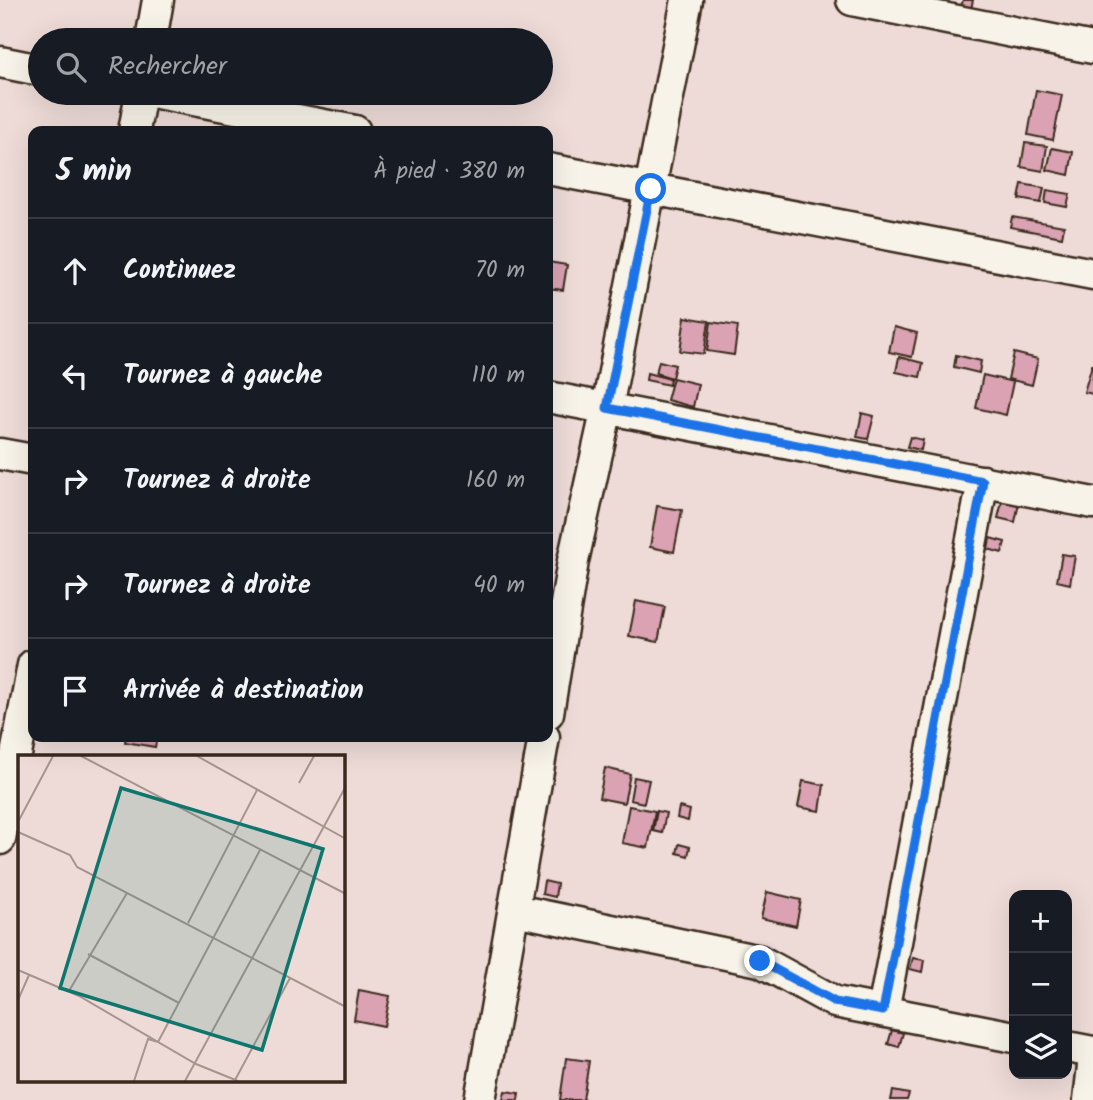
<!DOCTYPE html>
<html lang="fr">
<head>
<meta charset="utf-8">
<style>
	body { margin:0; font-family:Kalam,sans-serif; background:#20242c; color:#f1f3f6 }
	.controls { position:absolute; right:21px; bottom:21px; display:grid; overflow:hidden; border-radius:14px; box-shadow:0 7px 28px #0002 }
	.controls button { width:63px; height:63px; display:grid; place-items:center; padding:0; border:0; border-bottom:2px solid #363941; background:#171b24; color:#f1f3f6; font:35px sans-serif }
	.stop { position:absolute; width:21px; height:21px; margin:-16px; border:5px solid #1a73e8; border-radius:50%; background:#fff }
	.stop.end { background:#1a73e8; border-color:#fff; box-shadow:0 2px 7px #0008 }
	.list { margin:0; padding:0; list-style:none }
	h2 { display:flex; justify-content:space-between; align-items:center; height:91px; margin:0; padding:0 28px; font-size:30px }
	h2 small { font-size:23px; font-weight:400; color:#9ea1a6 }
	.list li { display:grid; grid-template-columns:46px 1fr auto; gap:21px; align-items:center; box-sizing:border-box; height:105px; padding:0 28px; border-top:2px solid #363941 }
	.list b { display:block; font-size:26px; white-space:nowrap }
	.list em { font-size:23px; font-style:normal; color:#9ea1a6 }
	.icon { flex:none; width:38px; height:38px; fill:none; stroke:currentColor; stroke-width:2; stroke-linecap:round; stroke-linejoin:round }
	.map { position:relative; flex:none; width:1093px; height:1100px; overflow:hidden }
	.search { position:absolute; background:#171b24; box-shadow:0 7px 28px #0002; left:28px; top:28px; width:525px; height:77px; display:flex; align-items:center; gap:18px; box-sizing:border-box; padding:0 24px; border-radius:38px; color:#9ea1a6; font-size:26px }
	.panel { position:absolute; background:#171b24; box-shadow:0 7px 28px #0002; left:28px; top:126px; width:525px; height:616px; border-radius:14px }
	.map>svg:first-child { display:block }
</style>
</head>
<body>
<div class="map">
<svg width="1093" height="1100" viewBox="0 0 1093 1100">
	<rect width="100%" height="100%" fill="#eedbd8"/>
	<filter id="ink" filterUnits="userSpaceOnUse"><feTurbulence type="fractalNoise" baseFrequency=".0143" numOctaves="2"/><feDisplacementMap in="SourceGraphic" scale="14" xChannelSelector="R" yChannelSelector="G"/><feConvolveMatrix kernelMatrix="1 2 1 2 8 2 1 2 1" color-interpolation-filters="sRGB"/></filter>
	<g filter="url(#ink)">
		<path fill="#daa2b2" stroke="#3b2a1e" stroke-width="2" d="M963 0H973L971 9 961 7Z
			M1036 90 1062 95 1053 140 1028 135Z
			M1025 143 1047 146 1043 171 1021 167Z
			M1052 148 1073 152 1069 175 1047 170Z
			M1022 184 1044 188 1041 203 1019 199Z
			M1047 190 1070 194 1067 207 1045 203Z
			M1012 217 1064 226 1062 237 1010 227Z
			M548 262 567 265 563 290 548 288Z
			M685 317 709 321 704 354 680 351Z
			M711 322 738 326 734 355 707 351Z
			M894 327 917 333 912 357 889 352Z
			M1014 353 1038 359 1032 385 1008 379Z
			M956 355 981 361 979 373 954 367Z
			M899 357 923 363 920 377 896 372Z
			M659 361 675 365 672 378 656 373Z
			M1092 365H1093V394L1084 392Z
			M647 373 670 379 669 385 646 380Z
			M983 375 1013 382 1006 415 976 408Z
			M673 378 698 384 693 407 667 400Z
			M862 413 874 416 868 439 857 437Z
			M910 437 923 440 921 450 907 447Z
			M1003 498 1019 503 1015 522 998 518Z
			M657 506 682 510 674 552 650 547Z
			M990 538 1005 542 1002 553 988 549Z
			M1062 554 1075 556 1070 584 1057 581Z
			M636 601 665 607 658 642 629 636Z
			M126 737H157L155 747 125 742Z
			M605 768 630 774 624 803 599 798Z
			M634 777 649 780 644 803 630 800Z
			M803 781 824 785 820 811 798 807Z
			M629 806 655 811 648 848 622 843Z
			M679 807 690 810 688 821 677 818Z
			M657 811 666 813 662 833 653 831Z
			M679 844 690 847 688 856 677 853Z
			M544 881 557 884 555 897 542 894Z
			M767 892 801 900 796 926 761 918Z
			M913 958 924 960 922 972 910 969Z
			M359 990 390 996 384 1026 354 1020Z
			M892 1030 903 1033 899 1047 888 1044Z
			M566 1058 589 1061 583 1100H560Z
			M505 1091 519 1093 518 1100H503Z
			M893 1091 909 1094 907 1100H891Z"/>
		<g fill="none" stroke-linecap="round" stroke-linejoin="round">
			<g stroke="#3b2a1e" stroke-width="35">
				<path id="minor" d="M852 0 1093 48
					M151 40 158 0
					M0 62 40 70
					M157 93 355 131
					M134 131 141 93
					M548 169 1093 274
					M548 397 1093 503
					M0 454 33 460
					M548 713 573 561 607 408 687 0
					M0 839 33 665
					M515 910 760 961 835 1002 1014 1037
					M883 1011 983 481
					M1067 1047 1093 1052
					M480 1100 544 737
					M1089 1100 1093 1066"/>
			</g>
			<use href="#minor" stroke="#f7f3e8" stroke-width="30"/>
		</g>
	</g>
	<g fill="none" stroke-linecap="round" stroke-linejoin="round" filter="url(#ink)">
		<path stroke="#1a73e8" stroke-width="9" d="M651 189 607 408 983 481 883 1011 835 1002 760 961"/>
	</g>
	<g transform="translate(18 755)">
		<rect width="327" height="327" fill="#eedbd8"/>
		<path fill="none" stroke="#a6948e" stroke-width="2" d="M63 1 328 139M179 1 328 84M281 28 296 1M0 67 35 1M0 77 52 100 59 112 328 252M170 168 239 35M70 199 161 248M0 215 61 241 178 309 220 326M51 236 109 138M0 245 11 220M217 325 272 223M116 326 130 284 140 287 242 95M167 326 328 31"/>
		<path fill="#0f766e" fill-opacity="0.15" stroke="#0f766e" stroke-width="3.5" d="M103 33 305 94 244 295 42 233Z"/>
		<rect width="327" height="327" fill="none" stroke="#3b2a1e" stroke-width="3.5"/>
	</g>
</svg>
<div class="controls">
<button>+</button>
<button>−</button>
<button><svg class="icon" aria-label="layers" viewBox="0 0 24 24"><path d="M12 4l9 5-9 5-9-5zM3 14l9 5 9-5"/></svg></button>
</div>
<div class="stop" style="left:651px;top:189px"></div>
<div class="stop end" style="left:760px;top:961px"></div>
<div class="search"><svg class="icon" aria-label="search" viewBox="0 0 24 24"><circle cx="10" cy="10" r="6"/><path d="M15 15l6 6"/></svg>Rechercher</div>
<section class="panel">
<h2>5 min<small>À pied · 380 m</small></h2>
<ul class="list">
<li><svg class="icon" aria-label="ahead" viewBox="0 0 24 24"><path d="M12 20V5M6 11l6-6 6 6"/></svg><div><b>Continuez</b></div><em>70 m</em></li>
<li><svg class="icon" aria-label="left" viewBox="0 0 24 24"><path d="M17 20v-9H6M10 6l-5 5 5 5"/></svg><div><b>Tournez à gauche</b></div><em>110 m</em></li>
<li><svg class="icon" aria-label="right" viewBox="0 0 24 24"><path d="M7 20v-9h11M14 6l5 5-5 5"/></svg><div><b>Tournez à droite</b></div><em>160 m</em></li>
<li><svg class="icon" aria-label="right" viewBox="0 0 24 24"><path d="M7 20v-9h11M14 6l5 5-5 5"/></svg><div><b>Tournez à droite</b></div><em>40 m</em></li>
<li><svg class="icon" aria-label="arrive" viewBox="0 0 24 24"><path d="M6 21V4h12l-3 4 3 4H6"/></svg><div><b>Arrivée à destination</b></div></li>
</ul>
</section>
</div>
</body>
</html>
